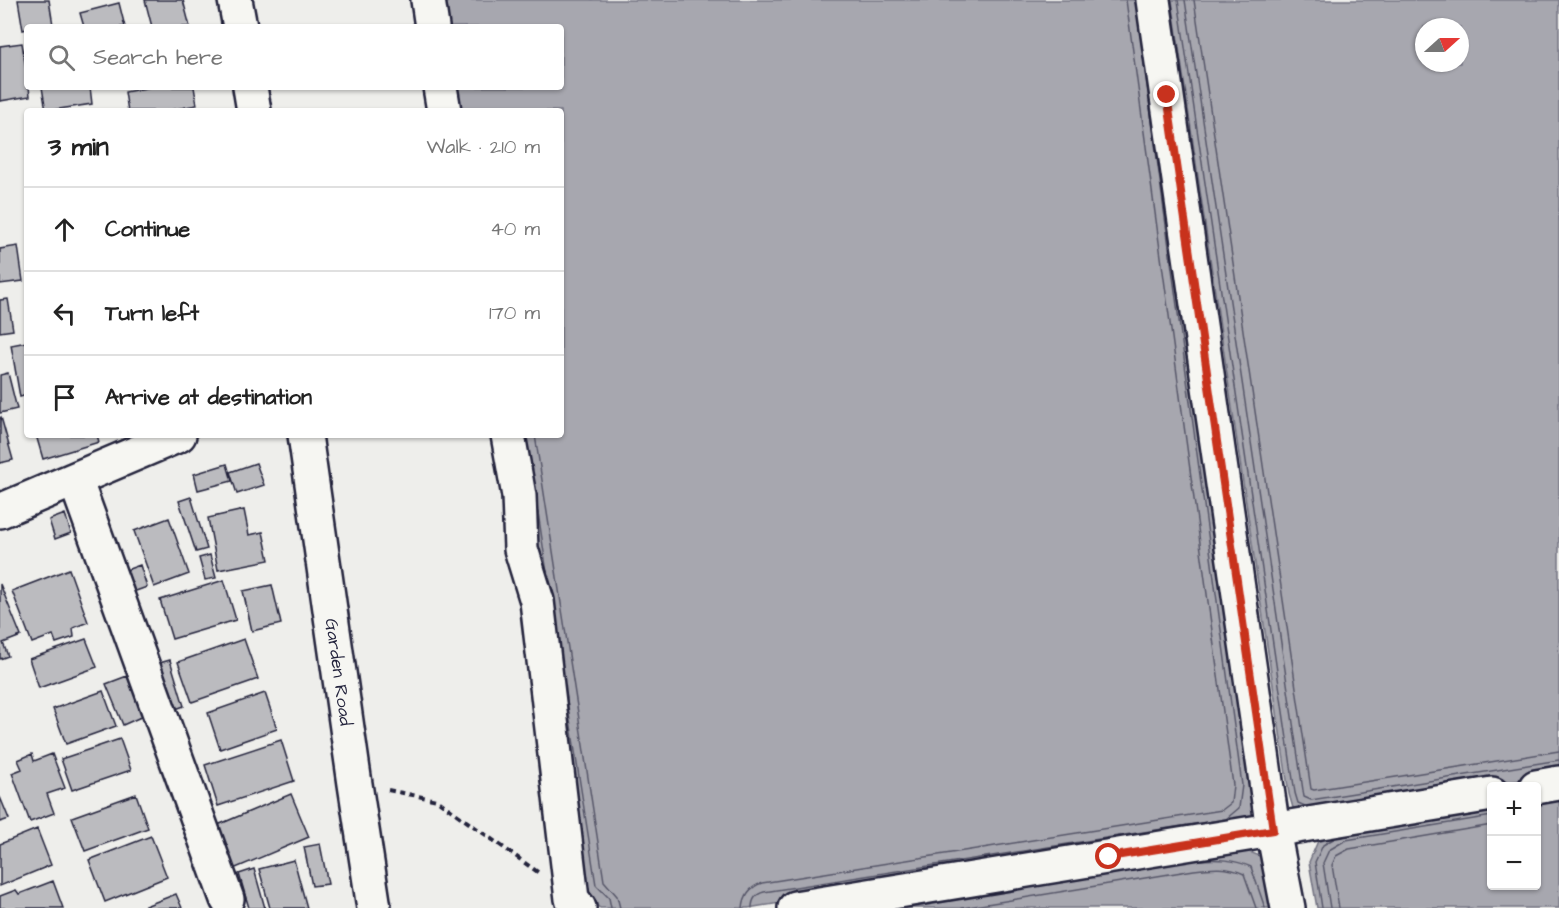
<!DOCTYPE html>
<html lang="en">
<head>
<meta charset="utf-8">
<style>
	body { margin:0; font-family:"Architects Daughter",sans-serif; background:#f6f6f6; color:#222 }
	.controls { position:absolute; right:18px; bottom:18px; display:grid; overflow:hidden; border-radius:6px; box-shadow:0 2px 4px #0004 }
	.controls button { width:54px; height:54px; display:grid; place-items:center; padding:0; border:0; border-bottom:2px solid #e0e0e0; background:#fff; color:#222; font:30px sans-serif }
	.compass { position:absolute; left:1415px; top:18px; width:54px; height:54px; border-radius:50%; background:#fff; box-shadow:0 2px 4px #0004; rotate:69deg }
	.stop { position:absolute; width:18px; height:18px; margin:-14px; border:4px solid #c8321e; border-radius:50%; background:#fff }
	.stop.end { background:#c8321e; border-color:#fff; box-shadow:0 2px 6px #0008 }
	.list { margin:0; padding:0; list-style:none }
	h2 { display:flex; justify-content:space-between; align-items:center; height:78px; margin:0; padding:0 24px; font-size:26px }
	h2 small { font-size:20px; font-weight:400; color:#767676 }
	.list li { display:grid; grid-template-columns:39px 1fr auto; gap:18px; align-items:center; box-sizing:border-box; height:84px; padding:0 24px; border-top:2px solid #e0e0e0 }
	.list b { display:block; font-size:22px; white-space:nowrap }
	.list em { font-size:20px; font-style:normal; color:#767676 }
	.icon { flex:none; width:33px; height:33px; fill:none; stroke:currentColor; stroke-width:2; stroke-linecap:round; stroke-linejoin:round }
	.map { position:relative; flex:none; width:1559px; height:908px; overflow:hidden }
	.search { position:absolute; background:#fff; box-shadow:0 2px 4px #0004; left:24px; top:24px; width:540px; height:66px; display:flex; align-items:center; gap:15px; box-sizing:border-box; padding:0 21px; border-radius:6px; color:#767676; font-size:22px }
	.panel { position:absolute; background:#fff; box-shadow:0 2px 4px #0004; left:24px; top:108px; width:540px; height:330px; border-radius:6px }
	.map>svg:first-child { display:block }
</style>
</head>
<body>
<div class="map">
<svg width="1559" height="908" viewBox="0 0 1559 908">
	<rect width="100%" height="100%" fill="#eeeeeb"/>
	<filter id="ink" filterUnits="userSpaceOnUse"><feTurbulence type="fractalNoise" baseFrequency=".0167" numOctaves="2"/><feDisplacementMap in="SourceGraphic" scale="12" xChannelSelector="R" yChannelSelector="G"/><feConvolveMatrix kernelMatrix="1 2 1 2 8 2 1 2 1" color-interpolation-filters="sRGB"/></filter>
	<g filter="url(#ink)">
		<path fill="#a7a7af" stroke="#727281" stroke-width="1.5" fill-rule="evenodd" d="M444 0H1149L1256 785 1252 815 1232 831 748 908H600L583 893 512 435H561V111H461L458 87H561V27H448Z
			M1172 0H1559V774L1308 814 1293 808 1289 794ZM1424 27H1460V63H1424Z
			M1559 791V908H1317L1309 862 1318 841 1341 827 1491 802 1492 886H1536L1537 795Z
			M1245 850 1262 857 1278 908H824Z"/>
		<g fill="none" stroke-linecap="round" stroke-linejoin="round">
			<path stroke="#575769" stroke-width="1.5" d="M1178 0 1295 793 1298 803 1305 806
				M1185 0 1304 797 1311 800 1559 760
				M1194 0 1311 789 1314 790 1559 751
				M535 435 604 881 617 896 620 908
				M538 512 547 573
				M566 694 596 885 609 898 611 908
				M1199 860C1217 859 1234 859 1251 867L1265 908
				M743 908C744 895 750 887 762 883L1222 810 1231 803 1233 785 1126 0
				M752 908C752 900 756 894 764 892L1226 819 1239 808 1242 785 1139 26
				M962 908 1194 870C1210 868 1228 866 1244 874L1256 908
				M1322 908 1315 862 1323 845 1335 838
				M1330 908 1323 863 1329 850 1346 840 1492 816
				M1339 908 1332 865 1336 856 1349 849 1492 825"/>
		</g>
		<path fill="#bbbbbf" stroke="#22223b" stroke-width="1.5" d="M18 0H49L53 25 27 27V29L23 30Z
			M145 0H183L190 27H152Z
			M119 3 125 27H84L80 13Z
			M22 43 27 76V87H29L30 96 0 101V46Z
			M42 87H90L92 104 46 111Z
			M151 87H194L197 105 165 111H128L125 92Z
			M18 246 23 281 0 284V249Z
			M8 299 13 330 0 332V300Z
			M27 342V395L20 397 11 345Z
			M8 373 17 409 0 413V375Z
			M1 417 13 460 0 463V418Z
			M36 435H97L99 442 43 459Z
			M256 463 264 485 237 494 230 472Z
			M227 464 232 481 198 490 194 474Z
			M191 497 207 549 196 552 179 501Z
			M244 510 249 535 263 532 269 560 218 570 208 518Z
			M65 514 71 533 55 539 49 520Z
			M169 518 189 574 154 587 134 531Z
			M210 555 216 578 205 580 199 558Z
			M140 565 147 587 133 592 126 570Z
			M69 569 88 622 73 628 74 637 56 643 53 635 32 643 12 591Z
			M224 580 236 620 172 639 160 600Z
			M0 584 21 636 3 643 8 656 0 659Z
			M272 585 281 624 252 631 243 591Z
			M86 639 97 667 39 688 29 659Z
			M244 639 258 679 192 702 178 662Z
			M170 660 184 706 170 711 156 664Z
			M127 676 143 716 123 725 106 684Z
			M103 691 116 726 66 744 53 709Z
			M265 693 277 729 220 749 208 713Z
			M120 739 131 770 72 790 61 759Z
			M281 740 294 781 218 806 205 765Z
			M32 754 34 761 52 754 65 788 47 794 54 813 30 822 12 773 22 769 18 760Z
			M136 794 148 828 85 851 72 817Z
			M291 794 309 837 231 870 213 827Z
			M0 797 9 819 0 822Z
			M37 829 51 865 0 886V844Z
			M151 836 167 877 105 902 89 860Z
			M320 844 328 884 312 886 304 847Z
			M294 860 307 908H270L259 869Z
			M254 869 265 908H249L239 874Z
			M53 881 63 908H0V896L16 890 19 894Z
			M176 894 182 908H140Z"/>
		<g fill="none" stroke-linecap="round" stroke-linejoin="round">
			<g stroke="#22223b" stroke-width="38">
				<path id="minor" d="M235 0 240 27
					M428 0 432 27
					M1153 0 1273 830 1288 908
					M250 87 254 111
					M440 87 444 111
					M305 435 355 784 374 908
					M508 435 519 496 521 549 537 601 572 899 579 908
					M75 479 227 899
					M0 511 179 435
					M1536 787 1559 783
					M795 908 1492 794"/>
			</g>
			<path stroke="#22223b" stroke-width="4" stroke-dasharray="6 4.5" stroke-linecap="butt" d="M388 790 437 800 539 873"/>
			<use href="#minor" stroke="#f6f6f2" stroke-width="33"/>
		</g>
	</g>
	<g fill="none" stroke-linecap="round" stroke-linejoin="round" filter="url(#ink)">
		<path stroke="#c8321e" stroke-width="8" d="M1109 857 1273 830 1167 95"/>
	</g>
	<g text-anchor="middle" stroke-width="4.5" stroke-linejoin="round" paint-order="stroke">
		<g font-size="18" fill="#22223b" stroke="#f6f6f2">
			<text transform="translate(339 672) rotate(82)" y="6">Garden Road</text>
		</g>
	</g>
</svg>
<div class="controls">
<button>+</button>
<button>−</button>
</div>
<svg class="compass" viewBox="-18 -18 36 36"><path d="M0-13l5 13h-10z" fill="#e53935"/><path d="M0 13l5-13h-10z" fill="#767676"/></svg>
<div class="stop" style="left:1109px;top:857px"></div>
<div class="stop end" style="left:1167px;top:95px"></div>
<div class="search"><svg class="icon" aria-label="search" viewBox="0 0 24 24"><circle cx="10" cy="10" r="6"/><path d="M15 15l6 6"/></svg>Search here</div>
<section class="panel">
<h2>3 min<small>Walk · 210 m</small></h2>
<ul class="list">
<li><svg class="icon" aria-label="ahead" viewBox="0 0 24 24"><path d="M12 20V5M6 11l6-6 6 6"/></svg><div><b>Continue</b></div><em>40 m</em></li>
<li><svg class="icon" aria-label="left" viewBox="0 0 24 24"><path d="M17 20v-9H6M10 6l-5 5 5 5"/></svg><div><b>Turn left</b></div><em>170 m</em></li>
<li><svg class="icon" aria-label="arrive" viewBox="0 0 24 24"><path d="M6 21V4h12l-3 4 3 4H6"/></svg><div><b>Arrive at destination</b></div></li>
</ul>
</section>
</div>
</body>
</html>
